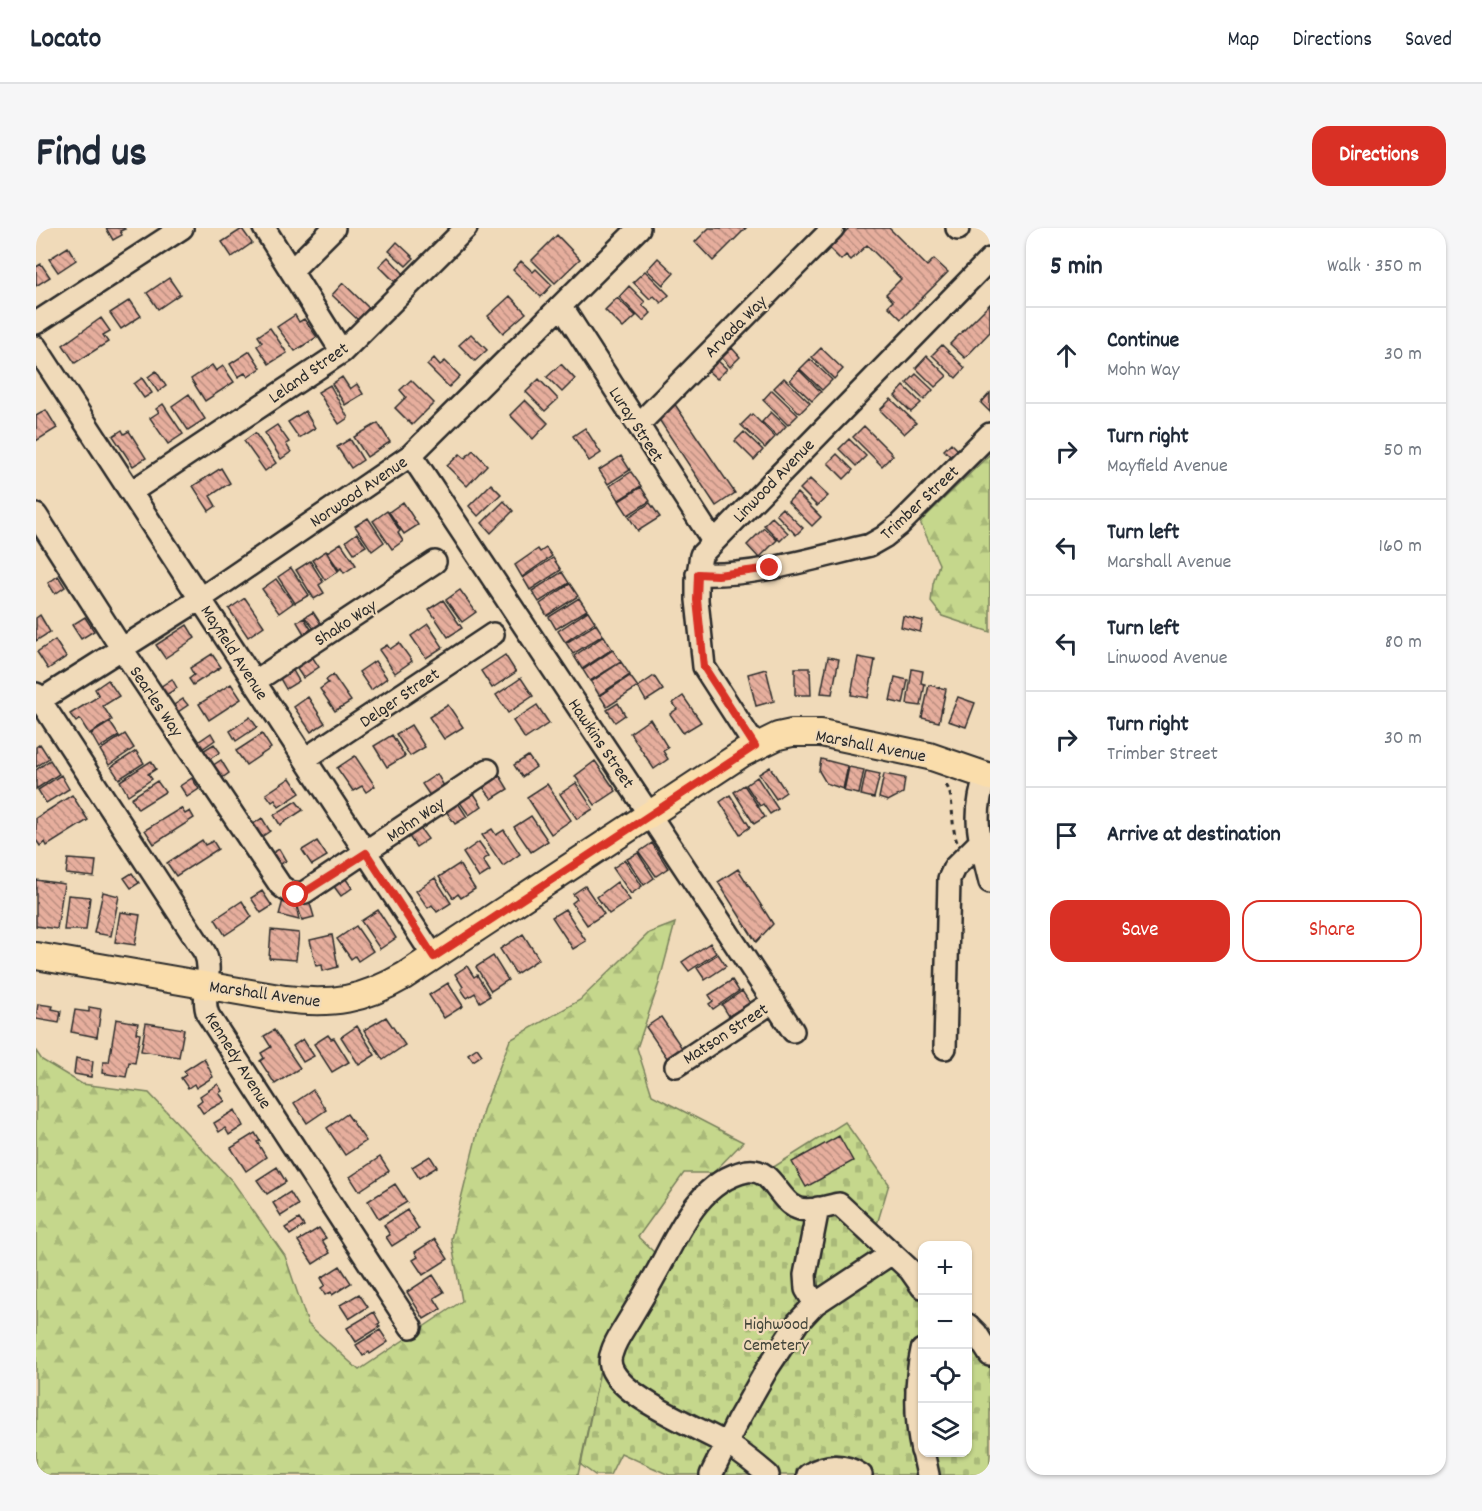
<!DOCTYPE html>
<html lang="en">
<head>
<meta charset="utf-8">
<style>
	body { margin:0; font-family:Dekko,sans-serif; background:#f6f6f7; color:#1f2937 }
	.controls { position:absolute; right:18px; bottom:18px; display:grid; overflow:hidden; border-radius:12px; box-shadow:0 2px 4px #0004 }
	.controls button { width:54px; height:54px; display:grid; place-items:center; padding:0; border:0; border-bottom:2px solid #e0e1e3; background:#fff; color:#1f2937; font:30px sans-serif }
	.stop { position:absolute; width:18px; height:18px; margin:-14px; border:4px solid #d93025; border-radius:50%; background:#fff }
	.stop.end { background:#d93025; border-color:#fff; box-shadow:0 2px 6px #0008 }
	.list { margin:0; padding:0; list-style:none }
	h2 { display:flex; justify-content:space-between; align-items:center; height:78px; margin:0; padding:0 24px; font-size:26px }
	h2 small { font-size:20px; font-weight:400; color:#747a83 }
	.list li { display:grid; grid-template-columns:39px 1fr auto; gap:18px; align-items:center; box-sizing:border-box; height:96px; padding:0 24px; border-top:2px solid #e0e1e3 }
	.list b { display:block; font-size:22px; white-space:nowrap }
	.list p { margin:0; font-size:20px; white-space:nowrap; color:#747a83 }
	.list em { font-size:20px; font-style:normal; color:#747a83 }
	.actions { display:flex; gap:12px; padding:18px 24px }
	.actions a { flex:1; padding:14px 0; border:2px solid #d93025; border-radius:18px; text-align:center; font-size:21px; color:#d93025 }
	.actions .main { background:#d93025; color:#fff }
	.icon { flex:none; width:33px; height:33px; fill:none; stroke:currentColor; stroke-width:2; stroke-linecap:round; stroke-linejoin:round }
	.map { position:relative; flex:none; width:954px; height:1247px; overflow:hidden; border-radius:18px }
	header { display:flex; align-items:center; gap:36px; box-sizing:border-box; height:84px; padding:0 30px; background:#fff; border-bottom:2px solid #e0e1e3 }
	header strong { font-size:28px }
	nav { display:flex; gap:33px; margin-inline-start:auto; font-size:21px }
	.intro { display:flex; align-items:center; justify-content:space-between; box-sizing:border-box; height:144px; padding:0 36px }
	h1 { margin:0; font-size:42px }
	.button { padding:15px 27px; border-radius:18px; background:#d93025; color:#fff; font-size:21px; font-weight:700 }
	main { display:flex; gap:36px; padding:0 36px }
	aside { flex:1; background:#fff; border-radius:18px; box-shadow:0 2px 4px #0004 }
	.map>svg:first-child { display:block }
</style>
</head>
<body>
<header>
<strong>Locato</strong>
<nav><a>Map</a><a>Directions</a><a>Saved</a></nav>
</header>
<div class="intro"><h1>Find us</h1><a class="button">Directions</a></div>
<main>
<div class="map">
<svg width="954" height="1247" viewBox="0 0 954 1247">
	<defs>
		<pattern id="forest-firs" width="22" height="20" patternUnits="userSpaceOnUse" patternTransform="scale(1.5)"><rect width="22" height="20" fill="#c5d78c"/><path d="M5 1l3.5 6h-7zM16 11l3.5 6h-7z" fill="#a9b979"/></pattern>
		<pattern id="cemetery-stones" width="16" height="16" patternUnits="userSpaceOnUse" patternTransform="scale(1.5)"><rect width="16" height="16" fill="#c5d78c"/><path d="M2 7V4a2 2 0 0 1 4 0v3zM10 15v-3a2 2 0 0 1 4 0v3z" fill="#a9b979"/></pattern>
		<pattern id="building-back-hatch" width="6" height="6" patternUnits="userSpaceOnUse" patternTransform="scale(1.5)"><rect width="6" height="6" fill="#e6ae9d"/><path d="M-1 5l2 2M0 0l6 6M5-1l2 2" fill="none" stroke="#bb8e80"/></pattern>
	</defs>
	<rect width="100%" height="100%" fill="#f0dab9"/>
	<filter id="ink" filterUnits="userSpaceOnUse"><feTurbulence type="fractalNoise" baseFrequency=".0167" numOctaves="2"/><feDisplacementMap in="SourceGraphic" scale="12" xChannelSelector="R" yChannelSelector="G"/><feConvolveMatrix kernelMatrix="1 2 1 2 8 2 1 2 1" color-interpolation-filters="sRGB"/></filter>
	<g filter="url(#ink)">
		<path fill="url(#forest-firs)" stroke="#78815c" stroke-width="1.5" d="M954 226V404L906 388 895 374 897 356 903 336 884 294Z
			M639 695 623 755 601 820 616 867 707 914 677 945H648L602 1009 621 1027 565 1138 542 1247H8L0 1239V823L6 832 46 856 113 865 197 954 249 1028 272 1096 323 1142 426 1073 415 1011 447 882 474 812 544 772 613 705Z"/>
		<path fill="url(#cemetery-stones)" stroke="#78815c" stroke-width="1.5" d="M809 894 853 956 839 1003 886 1051V1224H932V1090L954 1118V1247H633L585 1225 574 1247H559L545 1237 565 1138 654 976 733 942Z"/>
		<path fill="url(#building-back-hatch)" stroke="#2b2b2b" stroke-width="1.5" d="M70 0H88L89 1 84 3 86 7 77 12Z
			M673 0H710L677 33 659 14Z
			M813 0H853L891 38 898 31 912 44 865 91 852 78 857 73 850 66 865 51 831 17 815 32 810 27 805 32 793 20Z
			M206 1 216 15 196 29 186 14Z
			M521 7 544 31 519 55 496 32Z
			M361 14 378 30 370 38 353 23Z
			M32 19 40 32 22 44 13 31Z
			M352 29 368 46 359 54 343 38Z
			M622 30 638 45 627 57 611 42Z
			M485 33 497 44 500 41 516 57 505 69 477 42Z
			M5 36 14 49 0 58V39Z
			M609 43 633 67 625 75 618 68 614 71 597 54Z
			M133 50 144 66 122 81 111 65Z
			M307 55 333 80 322 92 296 67Z
			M593 58 609 74 606 77 615 85 607 93 583 69Z
			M474 68 490 85 467 105 452 88Z
			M581 70 600 88 587 100 569 82Z
			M94 72 105 88 85 101 74 85Z
			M954 76V104L929 130 914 116Z
			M259 87 263 94 268 91 281 109 259 123 241 99Z
			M65 90 74 103 67 107 72 114 39 135 27 117Z
			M234 100 251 125 233 136 221 118 226 114 222 108Z
			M435 106 451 122 439 133 423 117Z
			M906 117 929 140 920 150 896 127Z
			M696 120 704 129 694 139 686 130Z
			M785 120 807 141 798 151 776 129Z
			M214 123 225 140 212 149 209 145 202 149 194 136Z
			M891 128 911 148 899 159 880 140Z
			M398 130 404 137 409 133 424 148 413 159 391 137Z
			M774 131 796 152 786 162 764 141Z
			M682 133 691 141 681 151 672 143Z
			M525 136 539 151 526 164 511 149Z
			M176 137 180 143 187 138 198 154 169 173 155 151Z
			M763 142 785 164 776 173 754 152Z
			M120 143 130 158 122 164 112 149Z
			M880 146 897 162 888 172 871 155Z
			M306 149 314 161 321 156 327 166 309 177 296 156Z
			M106 150 116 165 108 170 98 156Z
			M748 150 774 175 764 185 738 160Z
			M503 151 522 171 509 183 490 164Z
			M375 152 398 175 376 197 359 180 370 169 364 162Z
			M294 157 312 190 303 196 282 164Z
			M868 158 885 175 875 184 859 168Z
			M736 162 762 187 752 197 727 172Z
			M954 165V184L945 175Z
			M153 166 169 191 152 202 136 178Z
			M855 171 880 195 868 206 844 182Z
			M489 172 512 195 497 211 474 187Z
			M638 175 699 265 680 278 620 187Z
			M127 176 147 206 132 216 114 190 123 184 120 181Z
			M10 182 21 200 0 213V188Z
			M269 183 279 200 263 210 252 194Z
			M735 184 750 198 741 208 726 194Z
			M716 186 739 209 729 220 705 197Z
			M342 195 354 214 331 229 318 209Z
			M241 197 253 214 250 216 255 224 245 231 229 205Z
			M828 198 857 227 846 238 817 209Z
			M549 200 565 225 553 233 537 208Z
			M86 202 88 206 93 203 110 230 97 238 77 208Z
			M708 204 727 222 718 232 699 213Z
			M219 205 240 235 229 243 208 213Z
			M314 211 327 232 315 240 301 219Z
			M813 211 830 228 820 238 803 221Z
			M915 215 923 223 916 230 908 222Z
			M437 222 451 237 431 258 411 238 424 226 429 230Z
			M801 226 817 242 808 251 792 235Z
			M585 228 594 242 572 256 563 242Z
			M185 240 194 255 174 268 180 278 173 283 157 258Z
			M595 244 605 258 583 272 574 258Z
			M774 251 792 268 781 278 764 261Z
			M455 256 465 266 442 288 433 278Z
			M605 259 614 273 592 287 583 273Z
			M761 265 785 289 776 298 752 274Z
			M468 273 477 283 455 305 446 295Z
			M367 274 382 297 368 306 353 284Z
			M614 275 624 289 602 303 593 289Z
			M746 280 767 300 760 307 740 286Z
			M351 283 364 303 362 305 367 313 356 321 337 293Z
			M736 289 752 305 744 313 728 297Z
			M332 290 348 314 336 323 319 298Z
			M728 300 741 312 723 330 711 317Z
			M321 305 330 318 318 325 310 313Z
			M305 315 320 337 308 345 305 340 303 342 291 324Z
			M510 320 516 328 486 349 479 337 502 321 504 324Z
			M290 323 302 343 289 352 276 332Z
			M517 330 525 342 494 362 487 350Z
			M274 333 287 354 283 357 288 365 278 371 260 342Z
			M255 340 273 367 259 375 242 349Z
			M526 344 533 355 503 374 496 363Z
			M22 348 29 359 19 366 12 355Z
			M240 351 257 375 243 385 226 361Z
			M534 356 542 368 511 388 504 376Z
			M424 362 440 384 426 394 410 372Z
			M209 370 228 398 212 409 193 381Z
			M543 370 551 382 520 401 513 389Z
			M407 372 426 400 412 409 393 381Z
			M552 383 559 394 529 414 522 403Z
			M277 384 285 396 278 401 269 389Z
			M4 387 14 404 0 413V390Z
			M867 388 887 393 884 404 865 399Z
			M49 389 58 403 45 411 36 397Z
			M268 390 275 401 268 406 261 394Z
			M392 396 407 419 390 430 375 408Z
			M560 396 567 407 537 426 530 415Z
			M151 397 159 410 129 430 120 417Z
			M568 408 576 421 546 441 538 428Z
			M19 412 30 429 12 441 1 424Z
			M363 415 376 433 359 445 343 422 351 417 354 421Z
			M577 422 585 434 554 453 547 442Z
			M176 426 185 439 157 457 153 451 158 447 154 440Z
			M275 427 283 439 267 450 259 438Z
			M469 427 480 444 456 460 445 443Z
			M792 429 803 431 796 466 785 465Z
			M822 429 839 432 832 470 815 467Z
			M339 433 351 450 335 462 323 444Z
			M585 434 594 447 563 467 555 454Z
			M255 439 263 453 250 461 242 447Z
			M759 440H774L775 467H759Z
			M730 441 738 473 720 478 712 446Z
			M876 441 887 443 885 455 889 456 885 478 871 476Z
			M297 447 315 473 299 483 284 461 292 455 290 452Z
			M594 448 602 459 571 479 564 468Z
			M618 448 627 462 610 473 602 459Z
			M859 449 872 452 867 476 854 473Z
			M485 450 497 468 472 485 460 467Z
			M136 451 141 460 127 469 121 461Z
			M72 452 83 468 67 478 76 492 53 506 44 491 40 494 34 486 63 468 59 461Z
			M195 456 205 471 173 492 163 476Z
			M893 457 910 461 903 494 886 490Z
			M647 468 665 494 647 505 634 486 641 481 637 475Z
			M272 469 289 495 275 504 258 479Z
			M922 469 939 475 930 499 912 493Z
			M147 471 152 477 139 486 135 479Z
			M582 475 589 487 579 494 571 482Z
			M412 477 427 499 408 511 393 489Z
			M501 477 513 495 489 511 477 493Z
			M214 489 221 499 200 513 194 503Z
			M614 491 632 520 627 523 632 531 618 541 594 505Z
			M74 494 83 508 63 520 55 506Z
			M375 497 389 519 374 528 360 506Z
			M175 505 179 512 166 521 162 514Z
			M89 506 98 520 73 537 64 522Z
			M226 506 235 520 210 537 200 523Z
			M356 507 369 528 351 539 338 518Z
			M4 516 13 530 0 539V519Z
			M178 516 184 524 171 533 165 524Z
			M100 523 108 535 83 551 75 539Z
			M319 528 339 558 330 564 326 558 317 563 301 540Z
			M492 528 500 539 486 549 478 537Z
			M785 531 812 538 807 561 790 555 783 543Z
			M14 532 23 546 0 561V542Z
			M185 532 193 545 182 553 173 540Z
			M115 533 120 541 112 546 116 551 92 567 84 553Z
			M559 533 580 563 559 577 539 548Z
			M734 539 750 564 740 571 723 546Z
			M813 539 828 542 823 566 808 563Z
			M830 543 844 546 838 570 825 567Z
			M401 546 408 558 394 568 386 556Z
			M848 546 869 550 867 565 852 573 843 570Z
			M25 547 33 561 10 575 2 562Z
			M464 548 472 561 456 571 447 559Z
			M721 549 742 581 734 586 727 576 724 578 710 557Z
			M156 550 163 561 151 569 144 558Z
			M254 550 264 565 243 579 239 572 236 574 230 566Z
			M121 553 129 564 102 581 95 570Z
			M540 555 557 581 541 591 524 566Z
			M511 556 535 592 515 606 491 569Z
			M708 557 729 589 718 596 698 564Z
			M437 564 446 578 433 587 423 573Z
			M36 567 52 592 11 618 9 614 4 618 0 612V590Z
			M694 567 714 599 704 606 684 574Z
			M260 573 267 582 244 597 238 587Z
			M422 575 431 589 419 596 410 583Z
			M145 580 149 586 154 583 158 590 118 616 109 602Z
			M495 588 512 613 495 624 478 599Z
			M226 590 234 603 221 612 213 599Z
			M383 599 392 611 380 619 372 607Z
			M456 601 460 607 468 602 484 626 467 638 446 607Z
			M166 612 169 617 177 613 182 621 140 648 131 635Z
			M281 613 291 628 276 637 266 622Z
			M443 614 453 628 447 632 454 643 443 650 427 625Z
			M616 615 632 640 620 648 603 624Z
			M243 621 250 633 238 640 230 629Z
			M602 625 618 650 608 657 591 631Z
			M32 631 60 633 58 649 30 646Z
			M589 632 606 658 595 666 577 640Z
			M423 636 439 661 425 670 422 666 417 670 403 649Z
			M702 641 737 696 720 714 682 654Z
			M96 645 103 655 95 660 88 650Z
			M308 648 316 660 305 668 296 656Z
			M399 650 415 675 401 684 396 677 392 680 380 663Z
			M0 652 28 656 21 701 0 698Z
			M581 654 594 672 573 686 561 669Z
			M549 658 568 686 551 697 536 675 541 671 537 666Z
			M226 663 236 678 225 685 215 670Z
			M67 664 83 668 75 708 58 705Z
			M32 667 54 669 50 702H28Z
			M247 672 260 676 263 692 243 687Z
			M273 672 278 689 266 692 261 676Z
			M206 673 216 689 189 707 179 691Z
			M529 681 550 713 537 721 516 689Z
			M342 682 360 710 344 721 325 693Z
			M84 684 104 687 99 717 79 714Z
			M320 698 337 723 322 733 319 728 315 731 301 711Z
			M235 702 263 705 260 732 233 730Z
			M487 706 503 731 480 746 464 721Z
			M296 707 302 739 287 743 286 737 280 738 274 712Z
			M674 715 680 725 653 743 646 734Z
			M682 726 690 738 669 752 661 740Z
			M457 728 472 752 455 763 440 739Z
			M431 738 438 749 441 747 454 768 444 774 439 765 431 770 425 761 427 759 419 746Z
			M696 752 703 763 677 781 673 776 677 773 673 767Z
			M412 755 427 778 408 790 393 767Z
			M706 763 714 775 693 788 686 777Z
			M2 776 17 778 16 781 25 783 23 795 0 791Z
			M53 779 65 781 61 809 35 804 39 782 53 784Z
			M350 789 369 817 347 832 328 802Z
			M625 789 646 820 631 830 610 799Z
			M80 791 102 795 100 805 104 806 99 835 93 834 90 849 66 845 67 834H73Z
			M110 795 148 801 143 829 105 823Z
			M321 798 339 827 323 837 305 809Z
			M238 802 264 840 239 856 224 833 228 830 225 825 235 819 228 808Z
			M292 807 295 811 298 810 313 834 296 844 278 816Z
			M267 811 278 828 267 834 257 818Z
			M441 820 446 827 437 833 432 826Z
			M40 830 57 833 55 849 38 846Z
			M168 830 177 849 160 860 158 856 152 860 145 850 150 847 148 843Z
			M182 856 186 863 183 865 189 873 167 885 161 876 166 872 164 868Z
			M277 862 290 882 271 895 258 875Z
			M199 882 207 898 193 907 189 900 183 904 178 895Z
			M311 886 330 913 309 927 291 900Z
			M219 905 224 913 221 914 230 929 210 943 195 920Z
			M803 908 817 933 770 959 756 934Z
			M394 928 401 939 383 950 376 939Z
			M344 929 353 943 323 963 314 949Z
			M241 939 250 954 231 966 221 952Z
			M359 956 371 974 343 991 332 973Z
			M254 964 262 977 245 988 237 975Z
			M371 982 383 1001 356 1018 350 1009 354 1007 348 997Z
			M263 991 268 998 254 1007 249 1000Z
			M283 1000 290 1010 286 1012 294 1025 277 1036 262 1013Z
			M399 1011 412 1031 387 1047 377 1032 382 1029 379 1024Z
			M304 1038 315 1055 296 1067 295 1064 289 1067 285 1060 289 1057 285 1050Z
			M397 1047 408 1064 398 1070 405 1081 388 1091 371 1064Z
			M323 1066 332 1079 313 1091 304 1077Z
			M338 1084 344 1095 342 1096 344 1099 320 1114 311 1100Z
			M344 1102 352 1114 334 1126 333 1124 327 1128 320 1117Z"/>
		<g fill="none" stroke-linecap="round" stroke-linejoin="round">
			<g stroke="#2b2b2b" stroke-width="26">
				<path id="minor" d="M228 0 306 124
					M921 0 922 1
					M256 42 298 0
					M526 79 677 313
					M0 95 146 0
					M0 119 398 729
					M602 197 797 0
					M375 227 757 803
					M95 264 306 124 430 0
					M0 287 86 421 244 657C253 665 258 667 269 664L452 542
					M661 346C720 349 778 330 834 317L848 309 863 297 954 206
					M218 454 399 334
					M0 466 169 725C178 745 164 766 172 787L375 1099
					M0 475 164 371 375 227 603 0
					M719 518 668 439 661 372V352L665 327 954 31
					M269 531 457 406
					M950 547C935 590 944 612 954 654
					M909 820 913 651 918 640 944 614 954 621
					M640 838 738 773
					M779 1076 770 1061 769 1047 782 980
					M932 1097 940 1105 954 1127
					M886 1122C879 1154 879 1191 886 1223
					M887 1224 892 1247
					M675 1247 701 1194 731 1141 762 1094 779 1076 856 1025
					M732 1247C718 1235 705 1224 689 1215 660 1199 594 1172 578 1145 574 1139 573 1131 576 1124 579 1113 587 1102 593 1092 606 1071 618 1050 629 1029 647 994 668 952 711 943 735 939 741 970 759 979 771 986 791 978 803 976L874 1042 886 1059
					M772 1247C790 1236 807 1235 825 1247"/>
			</g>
			<g stroke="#2b2b2b" stroke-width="30">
				<path id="major" d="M0 728 249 771C296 777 327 772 368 748L707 525 742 508 756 505H785L893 528 954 549"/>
			</g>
			<path stroke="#2b2b2b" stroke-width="3" stroke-dasharray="4.5 4.5" stroke-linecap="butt" d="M910 557C919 568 914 597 921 614"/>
			<use href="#minor" stroke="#f0dab9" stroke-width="21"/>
			<use href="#major" stroke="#faddab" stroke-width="26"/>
		</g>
	</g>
	<g fill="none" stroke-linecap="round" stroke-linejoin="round" filter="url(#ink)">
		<path stroke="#d93025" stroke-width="8" d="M260 667 269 664 330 625 398 729 719 518 668 439 661 372 662 346 682 347 734 340"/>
	</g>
	<g text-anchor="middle" stroke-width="4.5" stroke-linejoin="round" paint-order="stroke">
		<g font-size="18" fill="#2b2b2b" stroke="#f0dab9">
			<text transform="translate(699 98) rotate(-45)" y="6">Arvada Way</text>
			<text transform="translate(272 144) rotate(-35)" y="6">Leland Street</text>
			<text transform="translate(601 196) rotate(57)" y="6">Luray Street</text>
			<text transform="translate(737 252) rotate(-46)" y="6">Linwood Avenue</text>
			<text transform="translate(322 263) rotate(-34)" y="6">Norwood Avenue</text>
			<text transform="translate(883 274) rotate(-43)" y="6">Trimber Street</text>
			<text transform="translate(309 394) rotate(-33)" y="6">Shako Way</text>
			<text transform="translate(199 424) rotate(57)" y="6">Mayfield Avenue</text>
			<text transform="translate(363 469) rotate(-34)" y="6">Delger Street</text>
			<text transform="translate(121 473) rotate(56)" y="6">Searles Way</text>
			<text transform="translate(566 515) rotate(56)" y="6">Hawkins Street</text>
			<text transform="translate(835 517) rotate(11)" y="6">Marshall Avenue</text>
			<text transform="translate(379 591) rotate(-34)" y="6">Mohn Way</text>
			<text transform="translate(229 765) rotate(8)" y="6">Marshall Avenue</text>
			<text transform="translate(689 805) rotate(-33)" y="6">Matson Street</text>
			<text transform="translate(203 832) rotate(58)" y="6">Kennedy Avenue</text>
		</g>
		<g font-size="18" fill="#42453a" stroke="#f0dab9">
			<text x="740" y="1101">Highwood<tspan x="740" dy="21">Cemetery</tspan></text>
		</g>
	</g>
</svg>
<div class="controls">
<button>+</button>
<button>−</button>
<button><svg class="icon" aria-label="locate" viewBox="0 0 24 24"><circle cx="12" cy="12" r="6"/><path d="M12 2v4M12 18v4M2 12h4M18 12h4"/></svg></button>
<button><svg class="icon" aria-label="layers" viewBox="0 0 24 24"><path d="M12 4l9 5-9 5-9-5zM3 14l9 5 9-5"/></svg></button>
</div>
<div class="stop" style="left:260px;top:667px"></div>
<div class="stop end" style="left:734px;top:340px"></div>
</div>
<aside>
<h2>5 min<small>Walk · 350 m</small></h2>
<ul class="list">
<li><svg class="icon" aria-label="ahead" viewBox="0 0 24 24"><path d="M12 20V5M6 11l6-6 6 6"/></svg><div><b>Continue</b><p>Mohn Way</p></div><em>30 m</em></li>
<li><svg class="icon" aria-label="right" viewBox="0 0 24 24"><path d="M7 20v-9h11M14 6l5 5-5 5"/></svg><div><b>Turn right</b><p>Mayfield Avenue</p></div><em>50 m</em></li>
<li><svg class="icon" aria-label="left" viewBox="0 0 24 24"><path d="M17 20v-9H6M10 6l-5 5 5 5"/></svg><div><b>Turn left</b><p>Marshall Avenue</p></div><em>160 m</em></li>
<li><svg class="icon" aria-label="left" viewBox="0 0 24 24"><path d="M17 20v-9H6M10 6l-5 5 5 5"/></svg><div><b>Turn left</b><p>Linwood Avenue</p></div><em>80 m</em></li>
<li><svg class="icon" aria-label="right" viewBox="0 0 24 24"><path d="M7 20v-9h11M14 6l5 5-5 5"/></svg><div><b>Turn right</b><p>Trimber Street</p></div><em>30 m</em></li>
<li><svg class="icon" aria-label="arrive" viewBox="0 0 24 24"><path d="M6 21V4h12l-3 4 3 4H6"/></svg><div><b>Arrive at destination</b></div></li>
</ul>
<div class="actions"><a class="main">Save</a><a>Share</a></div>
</aside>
</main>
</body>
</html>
